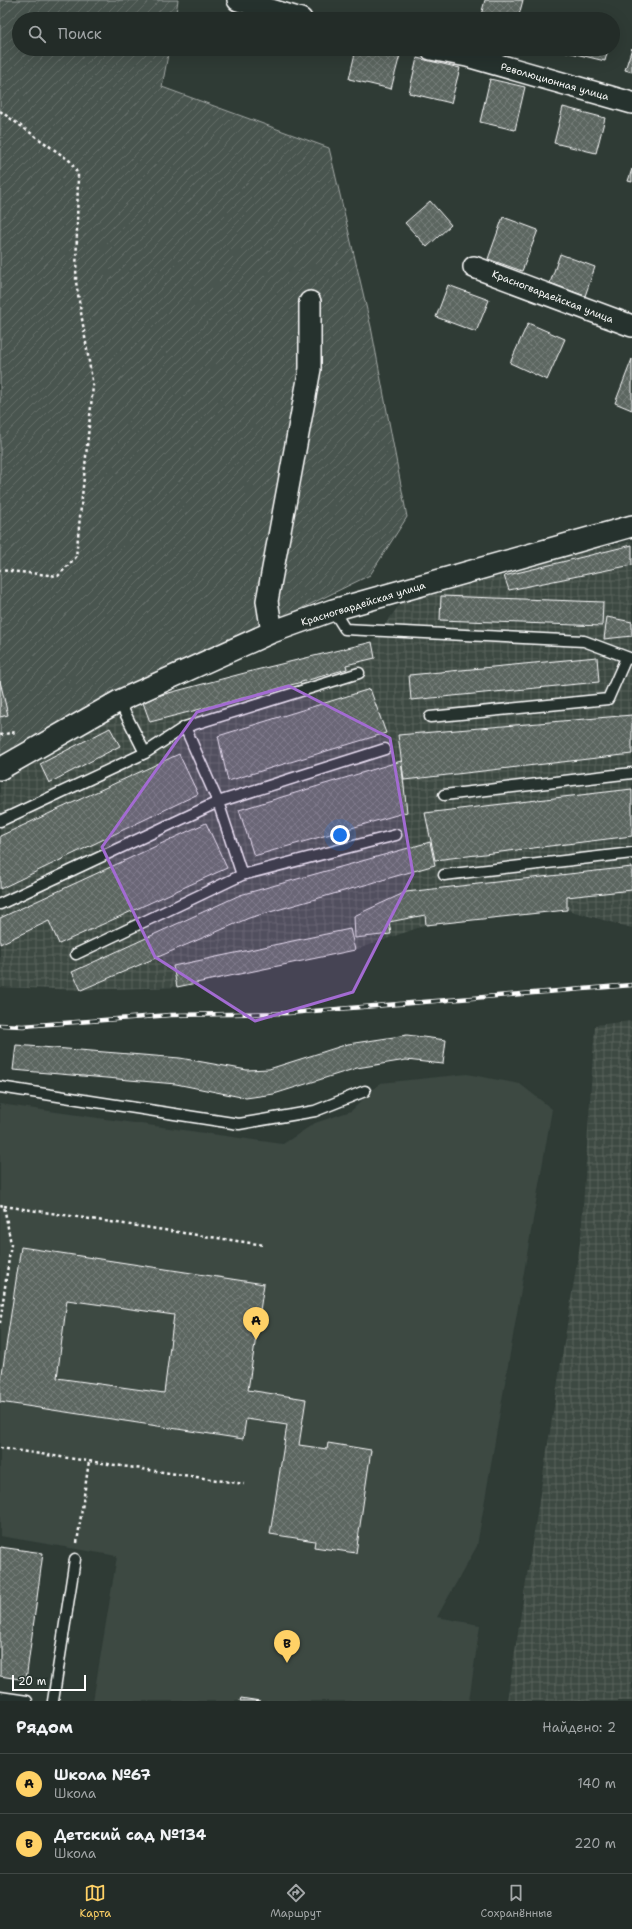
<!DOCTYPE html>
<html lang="ru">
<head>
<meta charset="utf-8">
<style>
	body { margin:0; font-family:"Shantell Sans",sans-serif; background:#2b3430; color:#f1f3f6 }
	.scale { position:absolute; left:12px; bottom:10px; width:74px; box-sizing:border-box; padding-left:4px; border:2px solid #fff; border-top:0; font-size:11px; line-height:14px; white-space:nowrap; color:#fff; -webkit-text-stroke:3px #26332d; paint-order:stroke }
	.you { position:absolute; left:340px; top:835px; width:14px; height:14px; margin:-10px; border:3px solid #fff; border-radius:50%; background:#1a73e8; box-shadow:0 0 0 6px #1a73e833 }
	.badge { display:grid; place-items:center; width:26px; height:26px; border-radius:50%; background:#ffd166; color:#111; font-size:13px; font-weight:700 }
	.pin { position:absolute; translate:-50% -33px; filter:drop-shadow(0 1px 2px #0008) }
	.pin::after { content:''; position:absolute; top:21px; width:14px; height:12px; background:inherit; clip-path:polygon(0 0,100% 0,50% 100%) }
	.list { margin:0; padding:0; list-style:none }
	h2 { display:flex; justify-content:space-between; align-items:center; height:52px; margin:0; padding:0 16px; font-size:17px }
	h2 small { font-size:13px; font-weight:400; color:#a3a7a8 }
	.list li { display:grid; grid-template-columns:26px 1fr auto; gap:12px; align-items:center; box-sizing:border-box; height:60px; padding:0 16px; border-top:1px solid #404845 }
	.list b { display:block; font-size:15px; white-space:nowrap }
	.list p { margin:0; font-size:13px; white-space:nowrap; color:#a3a7a8 }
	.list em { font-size:13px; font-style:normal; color:#a3a7a8 }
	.icon { flex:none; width:22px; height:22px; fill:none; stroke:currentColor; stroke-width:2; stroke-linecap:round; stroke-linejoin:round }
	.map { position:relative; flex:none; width:632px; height:1701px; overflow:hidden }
	.search { position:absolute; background:#232c28; box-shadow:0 4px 16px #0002; left:12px; right:12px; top:12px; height:44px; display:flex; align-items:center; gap:10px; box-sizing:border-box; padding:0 14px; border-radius:22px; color:#a3a7a8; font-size:15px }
	.sheet { height:172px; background:#232c28 }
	nav { display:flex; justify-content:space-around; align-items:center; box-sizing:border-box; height:56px; border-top:1px solid #404845; background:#232c28; font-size:11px; color:#a3a7a8 }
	nav a { display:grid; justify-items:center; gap:2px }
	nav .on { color:#ffd166 }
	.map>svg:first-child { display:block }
</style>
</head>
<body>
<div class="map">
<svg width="632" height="1701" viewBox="0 0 632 1701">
	<defs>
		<pattern id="industrial-grid" width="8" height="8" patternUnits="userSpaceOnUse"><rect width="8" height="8" fill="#3c4842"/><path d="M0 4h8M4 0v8" fill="none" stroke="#59635e"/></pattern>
		<pattern id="garden-furrows" width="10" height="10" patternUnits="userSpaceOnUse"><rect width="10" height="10" fill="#4a544f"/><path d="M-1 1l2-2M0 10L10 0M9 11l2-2" fill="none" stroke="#656e69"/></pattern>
		<pattern id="building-cross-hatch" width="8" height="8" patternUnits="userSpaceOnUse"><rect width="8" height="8" fill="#5b6661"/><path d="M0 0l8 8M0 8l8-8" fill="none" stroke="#747d79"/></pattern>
	</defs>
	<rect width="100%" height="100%" fill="#2f3b35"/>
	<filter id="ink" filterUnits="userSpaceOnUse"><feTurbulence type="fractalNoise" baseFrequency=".025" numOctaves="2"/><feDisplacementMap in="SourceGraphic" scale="8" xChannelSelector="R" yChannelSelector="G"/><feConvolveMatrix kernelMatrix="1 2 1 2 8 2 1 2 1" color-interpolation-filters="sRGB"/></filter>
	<g filter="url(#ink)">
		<path fill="#3c4842" d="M467 1074 520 1084 552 1109 477 1546 437 1617 480 1625 469 1701H93L117 1556 0 1536V1104L283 1144 315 1123 351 1111 380 1083Z"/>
		<path fill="url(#industrial-grid)" d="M632 541V928L567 910 426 925 355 950 177 987 81 990 0 987V783L142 700 256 670 372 642 400 604 508 569Z
			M632 1021V1701H507L581 1237 595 1025Z"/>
		<path fill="url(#garden-furrows)" stroke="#a4aaa7" d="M0 0H178L175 19H19V49H169L162 87 329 148 371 327 407 517 370 575 0 756Z"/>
		<path fill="url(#building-cross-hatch)" stroke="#fff" fill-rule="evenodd" d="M485 0H523L518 19H497L481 15Z
			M571 16 584 19H571Z
			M632 48V72L625 70Z
			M356 49H377L400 55 391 89 349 79Z
			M563 49H608L605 61 563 51Z
			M417 58 460 68 451 103 409 93Z
			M490 79 525 87 515 130 480 122Z
			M563 107 605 118 596 153 554 143Z
			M632 169V182L628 181Z
			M430 201 451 225 427 247 405 223Z
			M503 217 538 230 522 271 488 259Z
			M560 254 595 267 585 296 550 283Z
			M448 285 489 300 476 332 436 317Z
			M528 323 565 339 547 380 510 363Z
			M632 359V410L615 403Z
			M632 545V565L509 590 504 576Z
			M441 596 603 602 602 626 440 620Z
			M607 617 632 622V636L604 639Z
			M372 642 375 658 346 665 347 669 263 693 150 722 142 700 256 670Z
			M597 657 599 682 411 700 409 675Z
			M0 681 8 715 0 717Z
			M370 689 386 733 228 781 218 736Z
			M632 715V754L404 780 398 735Z
			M110 728 120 746 49 783 40 764Z
			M179 754 198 794 0 889V836Z
			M401 761 407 812 254 856 239 810Z
			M632 789V836L435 860 425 813Z
			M206 823 227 868 59 944 49 921 0 944V918Z
			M430 842 435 865 249 918 81 990 72 972 240 895Z
			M632 867V890L567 897V910L426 925 425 915 389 922 391 934 355 938 354 916 406 892Z
			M350 929 355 950 177 987 173 966Z
			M407 1035 446 1040 443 1064 406 1060 357 1068 274 1094 246 1098 176 1084 13 1070 16 1045 180 1058 247 1070 269 1069 348 1044Z
			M21 1247 264 1284 248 1390 306 1399 299 1445 327 1449 328 1443 371 1450 356 1553 314 1547 315 1541 270 1534 287 1425 246 1419 243 1439 0 1402V1387ZM67 1300 174 1315 164 1393 57 1378Z
			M0 1547 43 1553 26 1680 0 1676Z
			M241 1698 260 1701H240Z"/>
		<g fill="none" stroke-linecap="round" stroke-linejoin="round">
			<g stroke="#fff" stroke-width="13">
				<path id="lane" d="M333 610 345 629 584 641 632 659
					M119 701 145 753
					M430 717 608 699 626 658
					M185 727 218 802 242 875
					M444 795 632 773
					M0 821 145 753 185 727 359 673
					M444 875 632 853
					M0 904 218 802 385 749
					M76 954 242 875 396 835
					M0 1087 239 1124 315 1111 365 1091
					M0 1697 27 1701
					M53 1701 75 1559"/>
			</g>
			<g stroke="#fff" stroke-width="24">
				<path id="street" d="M238 0 301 19
					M431 49 467 56 632 103
					M474 267 632 326
					M272 632 267 601 310 369V302
					M0 769 119 701 272 632 333 610 632 526"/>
			</g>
			<path stroke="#fff" stroke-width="2.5" stroke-dasharray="3 3" stroke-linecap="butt" d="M0 111 70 161 78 174 76 282 93 386 76 557 58 576 0 570
				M0 735 16 732
				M0 1205 4 1206 11 1244 0 1323
				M4 1206 264 1245
				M0 1448 244 1484
				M77 1543 89 1461"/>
			<use href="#lane" stroke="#26332d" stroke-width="10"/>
			<use href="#street" stroke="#26332d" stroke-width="21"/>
			<g stroke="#fff" stroke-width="4.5">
				<path id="rail" d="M0 1025 23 1026 171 1015 289 1013 632 985"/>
			</g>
			<use href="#rail" stroke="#26332d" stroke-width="3" stroke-dasharray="9" stroke-linecap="butt"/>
		</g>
	</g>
	<path fill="#a36bd2" fill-opacity="0.2" stroke="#a36bd2" stroke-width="3" stroke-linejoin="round" d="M289 686 390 738 413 874 353 992 255 1021 155 957 102 847 197 712Z"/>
	<g text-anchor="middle" stroke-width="3.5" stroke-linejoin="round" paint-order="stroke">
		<g font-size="10" fill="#fff" stroke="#26332d">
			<text transform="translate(555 81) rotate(16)" y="4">Революционная улица</text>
			<text transform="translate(553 296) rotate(21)" y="4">Красногвардейская улица</text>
			<text transform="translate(363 603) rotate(-17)" y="4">Красногвардейская улица</text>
		</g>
	</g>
</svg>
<div class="scale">20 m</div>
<div class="you"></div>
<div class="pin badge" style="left:256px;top:1340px">A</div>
<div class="pin badge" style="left:287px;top:1663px">B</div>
<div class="search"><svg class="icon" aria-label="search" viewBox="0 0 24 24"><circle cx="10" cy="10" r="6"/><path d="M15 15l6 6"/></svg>Поиск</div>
</div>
<section class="sheet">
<h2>Рядом<small>Найдено: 2</small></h2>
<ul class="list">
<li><span class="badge">A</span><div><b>Школа №67</b><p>Школа</p></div><em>140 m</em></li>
<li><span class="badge">B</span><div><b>Детский сад №134</b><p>Школа</p></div><em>220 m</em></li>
</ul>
</section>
<nav>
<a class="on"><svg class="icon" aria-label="map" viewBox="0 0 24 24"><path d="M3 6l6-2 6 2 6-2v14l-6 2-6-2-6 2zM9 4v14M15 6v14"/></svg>Карта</a>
<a><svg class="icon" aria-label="directions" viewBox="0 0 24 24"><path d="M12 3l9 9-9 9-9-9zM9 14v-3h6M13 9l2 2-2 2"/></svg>Маршрут</a>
<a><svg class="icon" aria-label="saved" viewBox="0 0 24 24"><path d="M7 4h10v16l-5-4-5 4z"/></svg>Сохранённые</a>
</nav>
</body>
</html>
